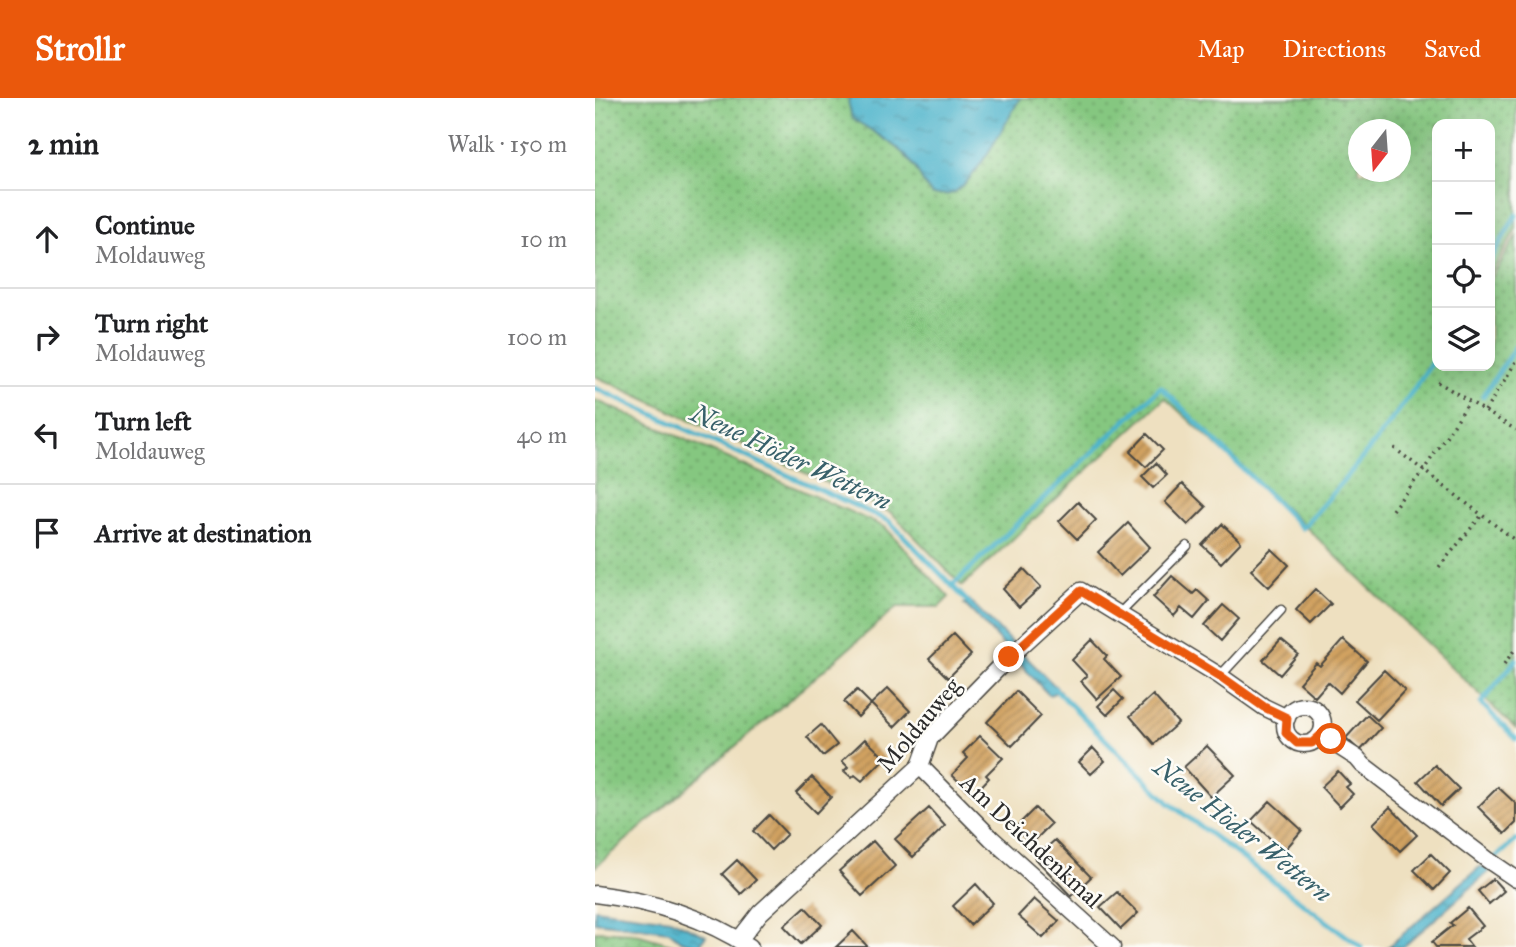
<!DOCTYPE html>
<html lang="en">
<head>
<meta charset="utf-8">
<style>
	body { margin:0; font-family:"IM FELL Great Primer",serif; background:#f6f6f6; color:#202124 }
	.controls { position:absolute; right:21px; top:21px; display:grid; overflow:hidden; border-radius:14px; box-shadow:0 7px 28px #0002 }
	.controls button { width:63px; height:63px; display:grid; place-items:center; padding:0; border:0; border-bottom:2px solid #e0e0e0; background:#fff; color:#202124; font:35px sans-serif }
	.compass { position:absolute; left:753px; top:21px; width:63px; height:63px; border-radius:50%; background:#fff; box-shadow:0 7px 28px #0002; rotate:197deg }
	.stop { position:absolute; width:21px; height:21px; margin:-16px; border:5px solid #ea580c; border-radius:50%; background:#fff }
	.stop.end { background:#ea580c; border-color:#fff; box-shadow:0 2px 7px #0008 }
	.list { margin:0; padding:0; list-style:none }
	h2 { display:flex; justify-content:space-between; align-items:center; height:91px; margin:0; padding:0 28px; font-size:30px }
	h2 small { font-size:23px; font-weight:400; color:#757577 }
	.list li { display:grid; grid-template-columns:46px 1fr auto; gap:21px; align-items:center; box-sizing:border-box; height:98px; padding:0 28px; border-top:2px solid #e0e0e0 }
	.list b { display:block; font-size:26px; white-space:nowrap }
	.list p { margin:0; font-size:23px; white-space:nowrap; color:#757577 }
	.list em { font-size:23px; font-style:normal; color:#757577 }
	.icon { flex:none; width:38px; height:38px; fill:none; stroke:currentColor; stroke-width:2; stroke-linecap:round; stroke-linejoin:round }
	.map { position:relative; flex:none; width:921px; height:849px; overflow:hidden }
	header { display:flex; align-items:center; gap:42px; box-sizing:border-box; height:98px; padding:0 35px; background:#ea580c; color:#fff }
	header strong { font-size:33px }
	nav { display:flex; gap:38px; margin-inline-start:auto; font-size:24px }
	main { display:flex }
	aside { flex:1; background:#fff }
	.map>svg:first-child { display:block }
</style>
</head>
<body>
<header>
<strong>Strollr</strong>
<nav><a>Map</a><a>Directions</a><a>Saved</a></nav>
</header>
<main>
<aside>
<h2>2 min<small>Walk · 150 m</small></h2>
<ul class="list">
<li><svg class="icon" aria-label="ahead" viewBox="0 0 24 24"><path d="M12 20V5M6 11l6-6 6 6"/></svg><div><b>Continue</b><p>Moldauweg</p></div><em>10 m</em></li>
<li><svg class="icon" aria-label="right" viewBox="0 0 24 24"><path d="M7 20v-9h11M14 6l5 5-5 5"/></svg><div><b>Turn right</b><p>Moldauweg</p></div><em>100 m</em></li>
<li><svg class="icon" aria-label="left" viewBox="0 0 24 24"><path d="M17 20v-9H6M10 6l-5 5 5 5"/></svg><div><b>Turn left</b><p>Moldauweg</p></div><em>40 m</em></li>
<li><svg class="icon" aria-label="arrive" viewBox="0 0 24 24"><path d="M6 21V4h12l-3 4 3 4H6"/></svg><div><b>Arrive at destination</b></div></li>
</ul>
</aside>
<div class="map">
<svg width="921" height="849" viewBox="0 0 921 849">
	<defs>
		<pattern id="grass-dots" width="8" height="8" patternUnits="userSpaceOnUse" patternTransform="scale(1.75)"><rect width="8" height="8" fill="#85c780"/><path d="M2 2h.1M6 6h.1" fill="none" stroke="#6da269" stroke-width="1.8" stroke-linecap="round"/></pattern>
		<pattern id="water-ripples" width="26" height="14" patternUnits="userSpaceOnUse" patternTransform="scale(1.75)"><rect width="26" height="14" fill="#4cb3cb"/><path d="M2 4q2-2 4 0t4 0M15 11q2-2 4 0t4 0" fill="none" stroke="#3f92a5"/></pattern>
		<pattern id="building-hatch" width="6" height="6" patternUnits="userSpaceOnUse" patternTransform="scale(1.75)"><rect width="6" height="6" fill="#d1a261"/><path d="M-1 1l2-2M0 6l6-6M5 7l2-2" fill="none" stroke="#aa8450"/></pattern>
	</defs>
	<rect width="100%" height="100%" fill="#fdfcf7"/>
	<filter id="ink" filterUnits="userSpaceOnUse"><feTurbulence type="fractalNoise" baseFrequency=".0143" numOctaves="2"/><feDisplacementMap in="SourceGraphic" scale="14" xChannelSelector="R" yChannelSelector="G"/><feConvolveMatrix kernelMatrix="1 2 1 2 8 2 1 2 1" color-interpolation-filters="sRGB"/></filter>
	<filter id="wash" filterUnits="userSpaceOnUse"><feTurbulence type="fractalNoise" baseFrequency=".00686" numOctaves="4" result="noise"/><feDisplacementMap in="SourceGraphic" scale="28" xChannelSelector="R" yChannelSelector="G"/><feGaussianBlur stdDeviation="1.57" result="paint"/><feColorMatrix in="noise" values="0 0 0 0 0 0 0 0 0 0 0 0 0 0 0 0 0 1.4 0 .05"/><feComposite in="paint" operator="in"/></filter>
	<g filter="url(#wash)">
		<rect width="100%" height="100%" fill="#eee0c0"/>
		<path fill="url(#grass-dots)" stroke="#587956" stroke-width="2" fill-rule="evenodd" d="M0 0H921V131L895 178V26H842V268H895V184L921 138V631L713 431 570 300 367 488 297 415 0 278ZM764 32H806V74H764Z
			M0 302 290 429 354 499 344 509H302L0 769Z
			M0 833 38 835 86 849H0Z"/>
		<path fill="url(#water-ripples)" stroke="#3c6f7b" stroke-width="2" d="M256 0H425C413 21 377 90 355 96 350 97 343 96 338 97 326 86 326 76 316 64 303 47 275 32 257 20L253 3Z
			M374 502 465 593 454 597C425 567 399 535 369 506Z
			M886 768 895 773 808 849H793Z
			M0 811 75 821 111 838 104 848 85 842 74 833 0 824Z"/>
		<g fill="none" stroke-linecap="round" stroke-linejoin="round">
			<path stroke="#4cb3cb" stroke-width="5" d="M895 163 921 117
				M0 290 294 423 375 506
				M888 298 921 248
				M357 488 566 289 707 430C757 375 803 319 842 256
				M921 562 886 605 921 641
				M459 590 574 705 766 849
				M899 761 921 742"/>
		</g>
		<g id="blocks">
			<path fill="url(#building-hatch)" d="M552 336 568 352 551 369 535 354Z
				M561 365 572 377 558 390 547 379Z
				M587 386 611 409 593 427 570 404Z
				M483 404 501 422 482 441 464 423Z
				M533 425 555 449 525 478 503 454Z
				M627 426 646 444 626 465 607 447Z
				M677 451 694 467 674 489 656 472Z
				M429 471 446 489 424 509 408 491Z
				M577 478 598 496 602 492 614 503 599 521 586 510 579 518 558 499Z
				M720 491 736 506 716 526 701 512Z
				M628 507 644 521 625 543 609 528Z
				M358 538 376 557 353 580 334 561Z
				M497 542 512 558 509 561 526 579 502 601 486 583 492 578 477 562Z
				M686 542 703 556 685 577 668 562Z
				M748 542 772 563 745 595 733 584 720 599 704 585 721 565 725 568Z
				M789 572 810 592 782 622 760 602Z
				M293 590 315 613 299 629 276 606Z
				M262 592 276 606 263 619 249 604Z
				M519 592 528 601 512 617 503 608Z
				M421 593 446 618 417 648 392 624Z
				M558 597 583 625 559 646 535 618Z
				M772 617 786 630 765 653 751 640Z
				M226 627 242 647 228 658 212 639Z
				M385 638 408 660 391 677 394 680 378 697 357 677 373 660 368 655Z
				M270 641 290 660 267 683 260 677 257 680 249 673 253 669 247 663Z
				M612 648 640 677 616 699 589 669Z
				M498 650 510 663 496 676 484 664Z
				M840 667 864 691 846 708 823 683Z
				M743 673 755 686 751 689 758 696 745 709 726 689Z
				M217 679 236 699 221 715 201 695Z
				M903 689 921 706V725L910 736 883 709Z
				M675 703 707 732 689 753 656 723Z
				M795 709 822 737 805 753 778 726Z
				M334 710 350 728 318 759 300 741Z
				M440 710 456 726 436 746 420 730Z
				M174 717 192 736 176 752 158 733Z
				M460 742 496 779 476 798 440 760Z
				M278 743 300 768 267 798 244 773Z
				M836 756 855 775 839 792 819 772Z
				M142 762 161 782 146 796 127 776Z
				M898 781 909 793 894 806 883 793Z
				M381 786 398 805 375 827 358 808Z
				M522 794 543 815 526 831 505 809Z
				M439 801 464 823 448 840 423 818Z
				M210 809 227 827 206 846 189 828Z
				M873 810 888 828 871 841 877 849H841L837 844 858 827 855 825Z
				M258 833 273 849H241Z"/>
		</g>
	</g>
	<g filter="url(#ink)">
		<use href="#blocks" fill-opacity="0" stroke="#484641" stroke-width="2"/>
		<g fill="none" stroke-linecap="round" stroke-linejoin="round">
			<g stroke="#484641" stroke-width="11">
				<path id="service" d="M524 516 592 448
					M625 578 686 512"/>
			</g>
			<g stroke="#484641" stroke-width="19">
				<path id="minor" d="M690 627a19 19 0 1 1 38 0a19 19 0 1 1-38 0Z
					M726 637 762 660 768 667 893 762 921 781
					M325 668 396 740 517 849
					M0 796C56 803 108 818 155 849
					M144 842 165 815 325 668 335 640 414 559 486 493 625 578 669 609 692 620"/>
			</g>
			<path stroke="#484641" stroke-width="3.5" stroke-dasharray="2 5" stroke-linecap="butt" d="M843 284 921 332
				M890 313 921 264
				M799 350 921 443
				M797 412 828 373 874 304
				M844 469 887 417
				M909 566 921 550"/>
			<use href="#service" stroke="#fff" stroke-width="8"/>
			<use href="#minor" stroke="#fff" stroke-width="16"/>
		</g>
	</g>
	<g fill="none" stroke-linecap="round" stroke-linejoin="round" filter="url(#ink)">
		<path stroke="#ea580c" stroke-width="9" d="M414 559 486 493 625 578 669 609 692 620 691 635 702 645H717L726 637 736 641"/>
	</g>
	<g text-anchor="middle" stroke-width="5" stroke-linejoin="round" paint-order="stroke">
		<g font-size="24" fill="#2b2b2b" stroke="#fdfcf7">
			<text transform="translate(324 627) rotate(-50)" y="8">Moldauweg</text>
			<text transform="translate(436 743) rotate(43)" y="8">Am Deichdenkmal</text>
		</g>
		<g font-size="26" font-style="italic" fill="#38616b" stroke="#fdfcf7">
			<text transform="translate(196 359) rotate(25)" y="9">Neue Höder Wettern</text>
			<text transform="translate(648 732) rotate(38)" y="9">Neue Höder Wettern</text>
		</g>
	</g>
</svg>
<div class="controls">
<button>+</button>
<button>−</button>
<button><svg class="icon" aria-label="locate" viewBox="0 0 24 24"><circle cx="12" cy="12" r="6"/><path d="M12 2v4M12 18v4M2 12h4M18 12h4"/></svg></button>
<button><svg class="icon" aria-label="layers" viewBox="0 0 24 24"><path d="M12 4l9 5-9 5-9-5zM3 14l9 5 9-5"/></svg></button>
</div>
<svg class="compass" viewBox="-18 -18 36 36"><path d="M0-13l5 13h-10z" fill="#e53935"/><path d="M0 13l5-13h-10z" fill="#757577"/></svg>
<div class="stop" style="left:736px;top:641px"></div>
<div class="stop end" style="left:414px;top:559px"></div>
</div>
</main>
</body>
</html>
